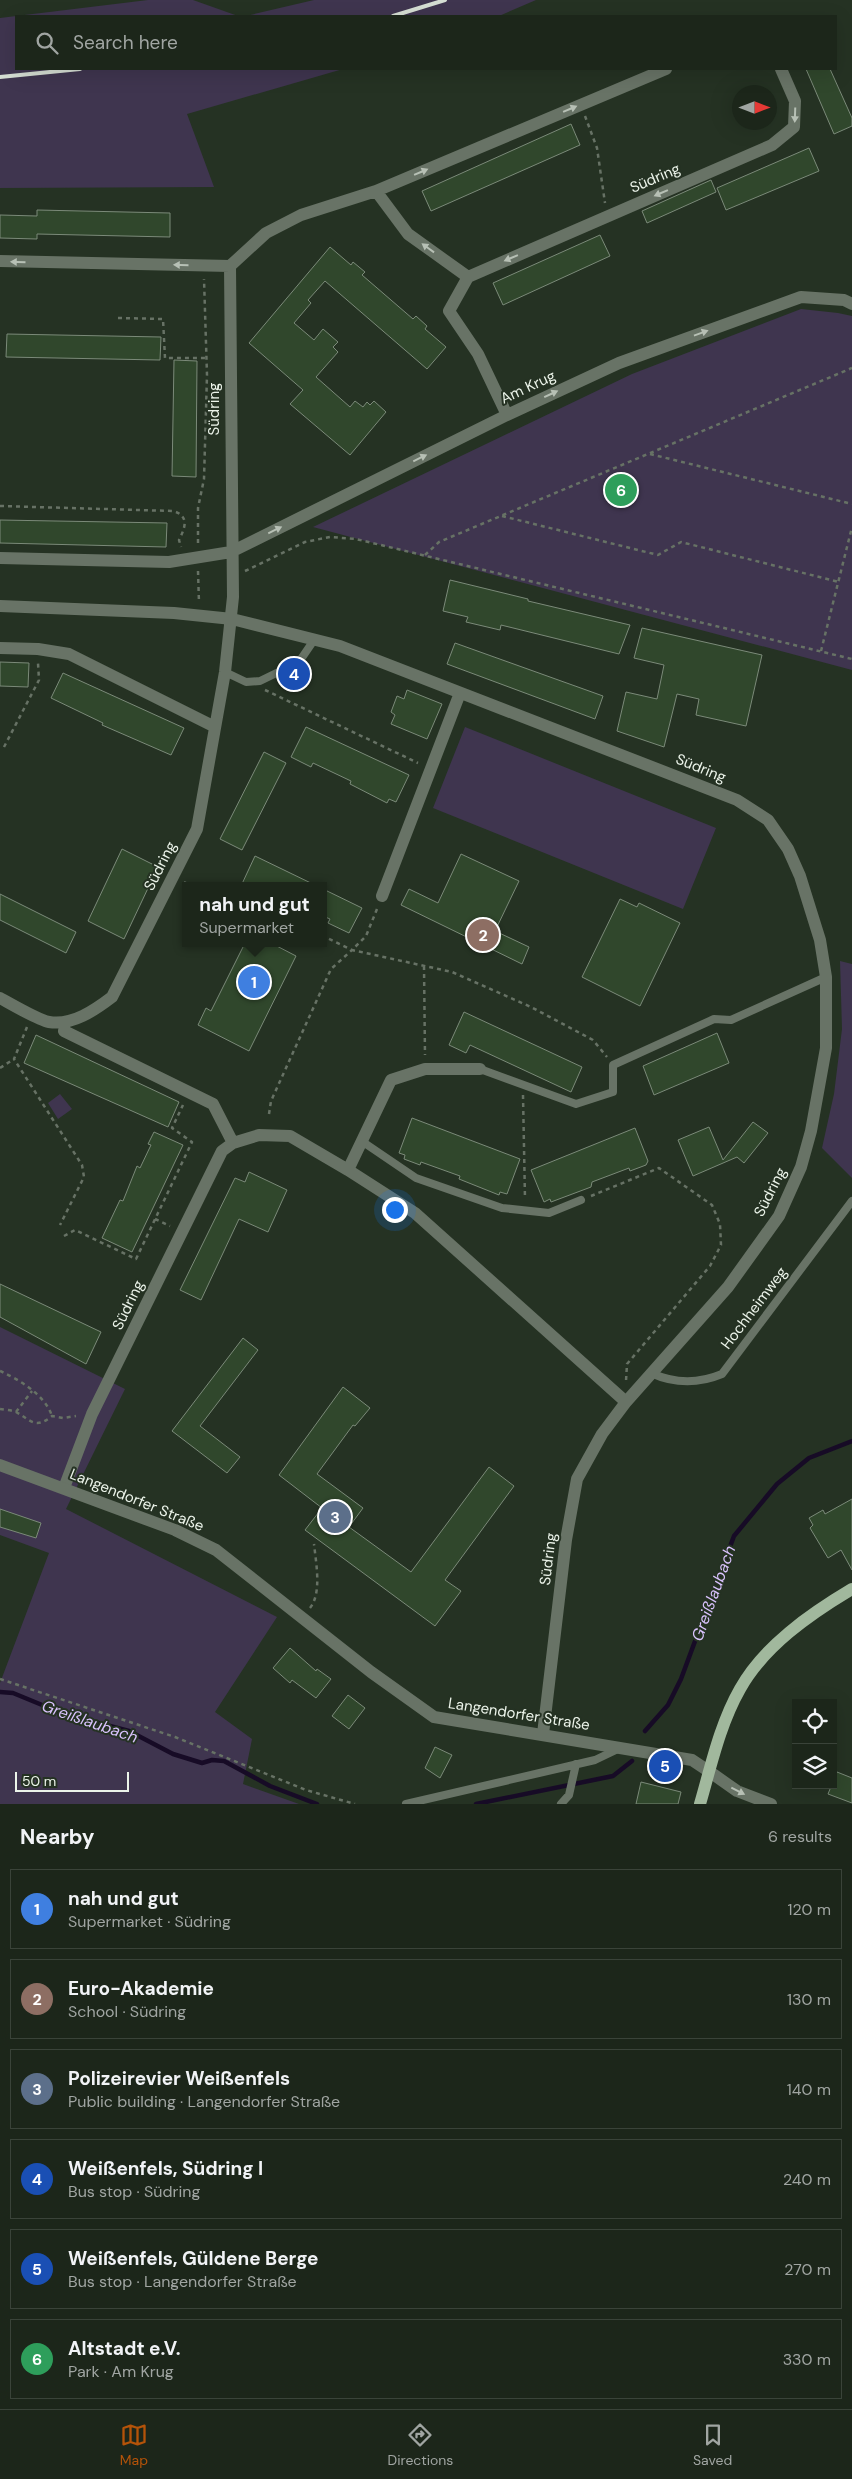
<!DOCTYPE html>
<html lang="en">
<head>
<meta charset="utf-8">
<style>
	body { margin:0; font-family:"DM Sans",sans-serif; background:#293227; color:#f1f3f6 }
	.controls { position:absolute; right:15px; bottom:15px; display:grid; overflow:hidden; border-radius:0px; box-shadow:0 5px 20px #0002 }
	.controls button { width:45px; height:45px; display:grid; place-items:center; padding:0; border:0; border-bottom:1px solid #3a4339; background:#1c261a; color:#f1f3f6; font:25px sans-serif }
	.compass { position:absolute; left:732px; top:85px; width:45px; height:45px; border-radius:50%; background:#1c261a; box-shadow:0 5px 20px #0002; rotate:90deg }
	.scale { position:absolute; left:15px; bottom:12px; width:114px; box-sizing:border-box; padding-left:5px; border:2px solid #ecf4ea; border-top:0; font-size:14px; line-height:18px; white-space:nowrap; color:#ecf4ea; -webkit-text-stroke:4px #253223; paint-order:stroke }
	.you { position:absolute; left:394px; top:1209px; width:18px; height:18px; margin:-12px; border:4px solid #fff; border-radius:50%; background:#1a73e8; box-shadow:0 0 0 8px #1a73e833 }
	.badge { display:grid; place-items:center; width:32px; height:32px; border-radius:50%; background:#b45309; color:#fff; font-size:16px; font-weight:700 }
	.pin { position:absolute; translate:-50% -50%; border:2px solid #fff; box-shadow:0 1px 5px #0006 }
	.popup { position:absolute; left:182px; top:882px; width:145px; height:65px; box-sizing:border-box; display:grid; place-content:center; border-radius:0px; background:#1c261a; filter:drop-shadow(0 1px 4px #0005); font-size:16px; white-space:nowrap; color:#a0a5a2 }
	.popup b { font-size:19px; color:#f1f3f6 }
	.popup::after { content:''; position:absolute; left:50%; top:100%; margin-left:-10px; border:10px solid transparent; border-top-color:#1c261a }
	.list { margin:0; padding:0; list-style:none }
	h2 { display:flex; justify-content:space-between; align-items:center; height:65px; margin:0; padding:0 20px; font-size:21px }
	h2 small { font-size:16px; font-weight:400; color:#a0a5a2 }
	.list li { display:grid; grid-template-columns:32px 1fr auto; gap:15px; align-items:center; box-sizing:border-box; height:80px; margin:0 10px 10px; padding:0 10px; border:1px solid #3a4339; border-radius:0px }
	.list b { display:block; font-size:19px; white-space:nowrap }
	.list p { margin:0; font-size:16px; white-space:nowrap; color:#a0a5a2 }
	.list em { font-size:16px; font-style:normal; color:#a0a5a2 }
	.icon { flex:none; width:28px; height:28px; fill:none; stroke:currentColor; stroke-width:2; stroke-linecap:round; stroke-linejoin:round }
	.map { position:relative; flex:none; width:852px; height:1804px; overflow:hidden }
	.search { position:absolute; background:#1c261a; box-shadow:0 5px 20px #0002; left:15px; right:15px; top:15px; height:55px; display:flex; align-items:center; gap:12px; box-sizing:border-box; padding:0 18px; border-radius:0px; color:#a0a5a2; font-size:19px }
	.sheet { height:605px; background:#1c261a }
	nav { display:flex; justify-content:space-around; align-items:center; box-sizing:border-box; height:70px; border-top:1px solid #3a4339; background:#1c261a; font-size:14px; color:#a0a5a2 }
	nav a { display:grid; justify-items:center; gap:2px }
	nav .on { color:#b45309 }
	.map>svg:first-child { display:block }
</style>
</head>
<body>
<div class="map">
<svg width="852" height="1804" viewBox="0 0 852 1804">
	<rect width="100%" height="100%" fill="#253223"/>
	<path fill="#3f354f" d="M148 0H193L238 16H16V69H343L187 114 214 187 0 188V18Z
		M314 0H536L499 16H246Z
		M801 309 838 313 852 316V670L313 527 632 374Z
		M465 727 716 828 683 909 433 808Z
		M840 961 852 964V1178L822 1148 834 1094 842 1029Z
		M60 1094 72 1109 58 1119 48 1103Z
		M0 1327 125 1389 66 1509 277 1617 215 1712 252 1739 243 1784 299 1804H0V1683L49 1553 0 1535Z"/>
	<g fill="none" stroke-linecap="round" stroke-linejoin="round">
		<path stroke="#170b26" stroke-width="4.5" d="M0 1692 13 1693 64 1714 129 1731 173 1754 202 1763 212 1760 224 1761 270 1786 317 1804
			M645 1731 668 1705 681 1679 734 1536 777 1484 809 1458 852 1441
			M476 1804 613 1776 632 1761"/>
	</g>
	<path fill="#30472c" stroke="#7b8a79" d="M806 69H830L852 118V126L834 134Z
		M571 124 580 145 431 211 422 191Z
		M809 148 819 171 726 210 717 188Z
		M711 180 716 192 647 223 642 211Z
		M37 210 170 213V237L37 234V239L0 238V215L37 216Z
		M600 235 610 256 503 305 493 283Z
		M330 247 351 265 353 262 365 272 362 275 413 319 416 316 427 326 425 329 446 347 427 369 325 281 308 300 311 303 294 323 314 340 323 329 338 342 333 347 338 352 316 377 350 407 355 401 363 407 367 402 370 405 374 401 386 412 350 455 290 404 303 390 249 343Z
		M7 334 161 337 160 360 6 357Z
		M174 360 197 361 196 477 172 476Z
		M0 520 167 523 166 547 0 543Z
		M450 580 528 599V601L630 625 619 654 501 625 500 630 466 622 468 617 443 611Z
		M642 628 762 655 746 726 696 715 699 699 677 694 664 747 617 731 626 692 657 699 664 665 634 658Z
		M455 643 603 696 595 719 447 664Z
		M0 662 29 663 28 687 0 686Z
		M63 673 184 728 171 755 102 725 103 723 51 698Z
		M407 690 442 704 427 739 391 724 395 715 391 712 397 696 404 699Z
		M306 727 409 775 396 802 389 799 387 803 350 784 351 781 313 763 311 767 291 757Z
		M264 752 286 763 242 850 220 839Z
		M122 849 158 867 124 939 88 921Z
		M461 854 519 881 495 931 529 947 522 964 401 905 409 889 438 903Z
		M255 856 317 886H258L253 883 241 886Z
		M323 889 362 908 349 933 328 923 330 919 323 916Z
		M0 894 76 932 66 953 0 920Z
		M620 899 637 907 639 903 680 923 640 1006 582 977Z
		M245 943H271L296 956 249 1051 198 1025 206 1008 211 1011Z
		M464 1012 582 1067 571 1092 470 1045 466 1053 449 1045Z
		M717 1033 729 1063 654 1095 643 1066Z
		M36 1035 179 1102 168 1127 24 1063Z
		M412 1118 520 1159 507 1194 500 1192 499 1195 459 1179 460 1176 421 1162 420 1165 404 1159 405 1155 399 1153Z
		M753 1122 768 1133 744 1163 737 1157 693 1176 678 1140 709 1127 723 1160Z
		M635 1128 648 1161 646 1165 630 1171 629 1168 592 1182 591 1187 551 1202 550 1199 544 1202 531 1170Z
		M154 1132 183 1145 132 1252 102 1238 120 1200 123 1201 137 1166 140 1168 151 1145 148 1144Z
		M249 1172 287 1190 268 1232 239 1219 201 1300 180 1290 235 1178 245 1182Z
		M0 1284 101 1332 86 1364 0 1317Z
		M243 1338 258 1350 200 1426 240 1457 227 1473 172 1431Z
		M343 1387 370 1408 355 1426 353 1425 317 1474 363 1508 349 1527 411 1572 489 1467 514 1486 445 1580 461 1591 435 1626 305 1530 322 1508 279 1475Z
		M852 1499V1570L841 1550 828 1558 810 1528 813 1525 809 1518 823 1510 825 1514Z
		M0 1509 41 1523 36 1538 0 1527Z
		M290 1648 316 1671 317 1669 331 1679 316 1698 292 1680 290 1683 273 1668Z
		M348 1695 365 1708 349 1729 332 1716Z
		M435 1747 452 1755 440 1778 425 1768Z
		M837 1772 852 1778V1803L828 1794Z
		M641 1782 681 1792 678 1804H636Z"/>
	<g fill="none" stroke-linecap="round" stroke-linejoin="round">
		<path stroke="#677265" stroke-width="2.5" stroke-dasharray="4 4" stroke-linecap="butt" d="M585 116 597 148 605 203
			M118 318 163 319 165 358H206
			M650 454 852 504
			M0 506 173 511C190 516 185 528 179 540L181 547
			M502 516 658 555 681 542 839 582
			M198 543V508L204 479 207 375 204 279
			M425 555 439 542 852 368
			M198 571 199 603
			M245 571 305 542 330 537 356 539 852 659
			M821 651 852 527
			M265 690 418 763
			M4 747 39 680 38 663
			M184 882 192 886
			M377 909 366 936 352 950 452 972 531 1007 593 1040 607 1057
			M424 966 425 1055
			M27 1027 14 1059 82 1165 84 1177 60 1225
			M0 1068 14 1059
			M523 1095 525 1199
			M269 1114 271 1101 331 969 352 950 323 936
			M591 1196 659 1168 712 1205 720 1224 721 1245 710 1266 627 1364 626 1381
			M155 1219 170 1226
			M64 1236 75 1230 136 1259 192 1142 172 1128 183 1105
			M0 1371C20 1380 45 1395 52 1416
			M0 1409C5 1410 12 1410 16 1412 31 1420 35 1430 52 1416L63 1418 76 1416
			M16 1412 32 1391
			M310 1608C322 1593 316 1563 314 1544
			M0 1679 175 1737 306 1790 355 1804"/>
		<path stroke="#687366" stroke-width="8" d="M225 672 246 682 260 681 299 662 314 640
			M480 1069 576 1104 613 1092V1065L714 1019 731 1020 826 977
			M363 1142 416 1178 502 1208 549 1213 581 1200
			M651 1373C675 1384 698 1384 722 1374L852 1201
			M406 1804 595 1760 618 1749
			M561 1804 569 1795 576 1764"/>
		<path stroke="#687366" stroke-width="12" d="M376 191 408 234 468 277
			M0 261 230 266 266 233 301 215 376 191 666 69
			M507 415 478 354 449 311 468 277 772 145 794 127 795 101 781 69
			M0 558 169 562 231 552 507 415 619 363 801 297 844 300 852 304
			M0 606 174 613 232 619 340 646 737 800 768 820 788 849 800 876 820 940 826 977V1048L811 1131 801 1167 779 1216 728 1287 626 1402 602 1434 577 1479 566 1540 543 1734
			M0 648 38 649 69 654 215 727
			M382 896 460 693
			M0 998C11 1004 38 1020 49 1022 72 1026 95 1010 112 997L197 829 225 672 233 597 230 266
			M64 1031 213 1104 233 1143
			M348 1170 391 1080 425 1069H480
			M64 1488 92 1414 222 1151 233 1143 259 1135 290 1136 348 1170 415 1213 626 1402
			M710 1772 737 1791 771 1804"/>
		<path stroke="#687366" stroke-width="12" d="M0 1465 175 1530 216 1550 371 1672 434 1717 692 1760 710 1772"/>
		<path stroke="#a1b89d" stroke-width="12" d="M700 1804C711 1766 720 1724 740 1689 764 1646 810 1614 852 1589"/>
		<path stroke="#d5ded3" stroke-width="4" d="M393 16 445 0
			M0 77 80 69"/>
	</g>
	<defs><path id="oneway-solid" d="M-6-.8H1V-3.2L6.5 0L1 3.2V.8H-6Z" transform="scale(1.25)"/></defs>
	<g fill="#b7c0b5">
		<use href="#oneway-solid" transform="translate(570 109) rotate(-23)"/>
		<use href="#oneway-solid" transform="translate(795 115) rotate(92)"/>
		<use href="#oneway-solid" transform="translate(421 172) rotate(-23)"/>
		<use href="#oneway-solid" transform="translate(661 193) rotate(157)"/>
		<use href="#oneway-solid" transform="translate(428 248) rotate(-144)"/>
		<use href="#oneway-solid" transform="translate(511 258) rotate(157)"/>
		<use href="#oneway-solid" transform="translate(18 262) rotate(-179)"/>
		<use href="#oneway-solid" transform="translate(181 265) rotate(-179)"/>
		<use href="#oneway-solid" transform="translate(701 333) rotate(-20)"/>
		<use href="#oneway-solid" transform="translate(551 394) rotate(-25)"/>
		<use href="#oneway-solid" transform="translate(420 458) rotate(-26)"/>
		<use href="#oneway-solid" transform="translate(275 530) rotate(-26)"/>
		<use href="#oneway-solid" transform="translate(738 1791) rotate(27)"/>
	</g>
	<g text-anchor="middle" stroke-width="4" stroke-linejoin="round" paint-order="stroke">
		<g font-size="15" fill="#ecf4ea" stroke="#253223">
			<text transform="translate(655 178) rotate(-23)" y="5">Südring</text>
			<text transform="translate(528 387) rotate(-25)" y="5">Am Krug</text>
			<text transform="translate(214 409) rotate(-90)" y="5">Südring</text>
			<text transform="translate(701 768) rotate(22)" y="5">Südring</text>
			<text transform="translate(160 866) rotate(-63)" y="5">Südring</text>
			<text transform="translate(770 1192) rotate(-63)" y="5">Südring</text>
			<text transform="translate(128 1305) rotate(-64)" y="5">Südring</text>
			<text transform="translate(754 1308) rotate(-53)" y="5">Hochheimweg</text>
			<text transform="translate(137 1500) rotate(22)" y="5">Langendorfer Straße</text>
			<text transform="translate(548 1559) rotate(-83)" y="5">Südring</text>
			<text transform="translate(519 1714) rotate(9)" y="5">Langendorfer Straße</text>
		</g>
		<g font-size="16" font-style="italic" fill="#dac3fe" stroke="#253223">
			<text transform="translate(713 1593) rotate(-70)" y="6">Greißlaubach</text>
			<text transform="translate(90 1721) rotate(19)" y="6">Greißlaubach</text>
		</g>
	</g>
</svg>
<div class="controls">
<button><svg class="icon" aria-label="locate" viewBox="0 0 24 24"><circle cx="12" cy="12" r="6"/><path d="M12 2v4M12 18v4M2 12h4M18 12h4"/></svg></button>
<button><svg class="icon" aria-label="layers" viewBox="0 0 24 24"><path d="M12 4l9 5-9 5-9-5zM3 14l9 5 9-5"/></svg></button>
</div>
<svg class="compass" viewBox="-18 -18 36 36"><path d="M0-13l5 13h-10z" fill="#e53935"/><path d="M0 13l5-13h-10z" fill="#a0a5a2"/></svg>
<div class="scale">50 m</div>
<div class="you"></div>
<div class="pin badge" style="left:254px;top:982px;background:#3f7fe0">1</div>
<div class="popup"><b>nah und gut</b>Supermarket</div>
<div class="pin badge" style="left:483px;top:935px;background:#8d6e63">2</div>
<div class="pin badge" style="left:335px;top:1517px;background:#5c6f8a">3</div>
<div class="pin badge" style="left:294px;top:674px;background:#1a4fb4">4</div>
<div class="pin badge" style="left:665px;top:1766px;background:#1a4fb4">5</div>
<div class="pin badge" style="left:621px;top:490px;background:#2e9e5b">6</div>
<div class="search"><svg class="icon" aria-label="search" viewBox="0 0 24 24"><circle cx="10" cy="10" r="6"/><path d="M15 15l6 6"/></svg>Search here</div>
</div>
<section class="sheet">
<h2>Nearby<small>6 results</small></h2>
<ul class="list">
<li><span class="badge" style="background:#3f7fe0">1</span><div><b>nah und gut</b><p>Supermarket · Südring</p></div><em>120 m</em></li>
<li><span class="badge" style="background:#8d6e63">2</span><div><b>Euro-Akademie</b><p>School · Südring</p></div><em>130 m</em></li>
<li><span class="badge" style="background:#5c6f8a">3</span><div><b>Polizeirevier Weißenfels</b><p>Public building · Langendorfer Straße</p></div><em>140 m</em></li>
<li><span class="badge" style="background:#1a4fb4">4</span><div><b>Weißenfels, Südring I</b><p>Bus stop · Südring</p></div><em>240 m</em></li>
<li><span class="badge" style="background:#1a4fb4">5</span><div><b>Weißenfels, Güldene Berge</b><p>Bus stop · Langendorfer Straße</p></div><em>270 m</em></li>
<li><span class="badge" style="background:#2e9e5b">6</span><div><b>Altstadt e.V.</b><p>Park · Am Krug</p></div><em>330 m</em></li>
</ul>
</section>
<nav>
<a class="on"><svg class="icon" aria-label="map" viewBox="0 0 24 24"><path d="M3 6l6-2 6 2 6-2v14l-6 2-6-2-6 2zM9 4v14M15 6v14"/></svg>Map</a>
<a><svg class="icon" aria-label="directions" viewBox="0 0 24 24"><path d="M12 3l9 9-9 9-9-9zM9 14v-3h6M13 9l2 2-2 2"/></svg>Directions</a>
<a><svg class="icon" aria-label="saved" viewBox="0 0 24 24"><path d="M7 4h10v16l-5-4-5 4z"/></svg>Saved</a>
</nav>
</body>
</html>
